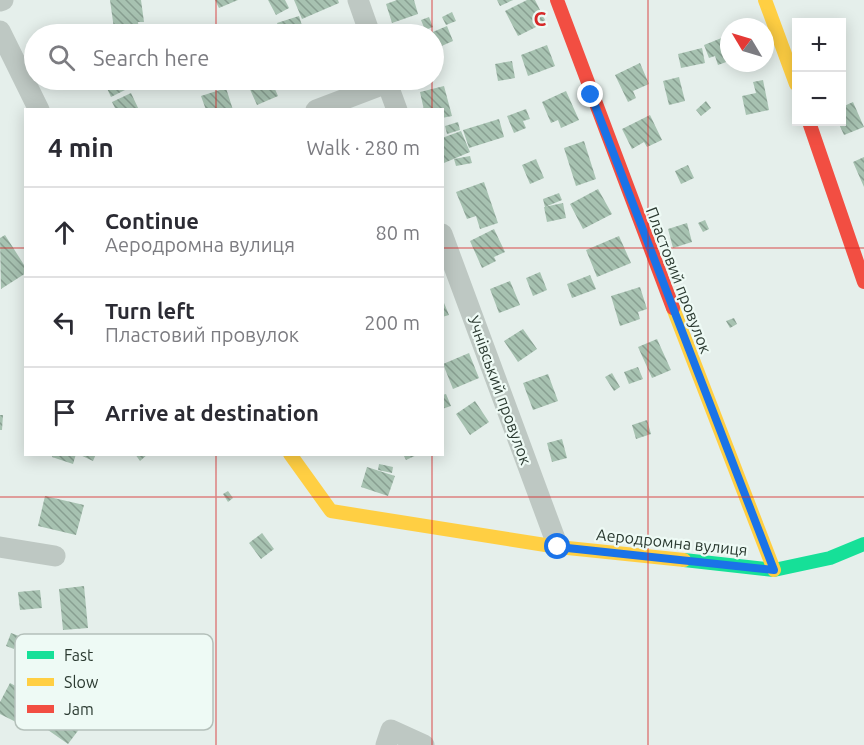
<!DOCTYPE html>
<html lang="en">
<head>
<meta charset="utf-8">
<style>
	body { margin:0; font-family:Ubuntu,sans-serif; background:#f2f2f3; color:#2b2b33 }
	.controls { position:absolute; right:18px; top:18px; display:grid; overflow:hidden; border-radius:0px; box-shadow:0 3px 15px #0003 }
	.controls button { width:54px; height:54px; display:grid; place-items:center; padding:0; border:0; border-bottom:2px solid #e1e1e2; background:#fff; color:#2b2b33; font:30px sans-serif }
	.compass { position:absolute; left:720px; top:18px; width:54px; height:54px; border-radius:50%; background:#fff; box-shadow:0 3px 15px #0003; rotate:308deg }
	.stop { position:absolute; width:18px; height:18px; margin:-14px; border:4px solid #1a73e8; border-radius:50%; background:#fff }
	.stop.end { background:#1a73e8; border-color:#fff; box-shadow:0 2px 6px #0008 }
	.list { margin:0; padding:0; list-style:none }
	h2 { display:flex; justify-content:space-between; align-items:center; height:78px; margin:0; padding:0 24px; font-size:26px }
	h2 small { font-size:20px; font-weight:400; color:#7c7c81 }
	.list li { display:grid; grid-template-columns:39px 1fr auto; gap:18px; align-items:center; box-sizing:border-box; height:90px; padding:0 24px; border-top:2px solid #e1e1e2 }
	.list b { display:block; font-size:22px; white-space:nowrap }
	.list p { margin:0; font-size:20px; white-space:nowrap; color:#7c7c81 }
	.list em { font-size:20px; font-style:normal; color:#7c7c81 }
	.icon { flex:none; width:33px; height:33px; fill:none; stroke:currentColor; stroke-width:2; stroke-linecap:round; stroke-linejoin:round }
	.map { position:relative; flex:none; width:864px; height:745px; overflow:hidden }
	.search { position:absolute; background:#fff; box-shadow:0 3px 15px #0003; left:24px; top:24px; width:420px; height:66px; display:flex; align-items:center; gap:15px; box-sizing:border-box; padding:0 21px; border-radius:33px; color:#7c7c81; font-size:22px }
	.panel { position:absolute; background:#fff; box-shadow:0 3px 15px #0003; left:24px; top:108px; width:420px; height:348px; border-radius:0px }
	.map>svg:first-child { display:block }
</style>
</head>
<body>
<div class="map">
<svg width="864" height="745" viewBox="0 0 864 745">
	<defs>
		<pattern id="building-back-hatch" width="6" height="6" patternUnits="userSpaceOnUse" patternTransform="scale(1.5)"><rect width="6" height="6" fill="#a7c2b1"/><path d="M-1 5l2 2M0 0l6 6M5-1l2 2" fill="none" stroke="#889f91"/></pattern>
	</defs>
	<rect width="100%" height="100%" fill="#e5efeb"/>
	<path fill="url(#building-back-hatch)" d="M110 0H141L144 22H138L139 32 128 33V27L114 29Z
		M215 0H238L219 8Z
		M268 0H285L289 8 276 15Z
		M294 0H338L339 3 302 19Z
		M397 0H414L418 14 392 23 386 4Z
		M497 0H513L500 6Z
		M527 0H535L546 22 518 36 505 11Z
		M452 12 456 21 446 25 442 17Z
		M299 16 304 32 281 34 277 23Z
		M429 17 433 27 425 30 421 20Z
		M447 26 453 41 437 48 434 34H428Z
		M729 35V61L718 65 715 56 709 58 704 45Z
		M547 45 555 66 528 76 521 55Z
		M702 48 705 63 681 68 678 54Z
		M512 61 515 78 498 81 495 64Z
		M640 63 649 84 633 91 636 98 628 102 615 75Z
		M679 77 685 101 669 105 663 81Z
		M59 80H90L63 90Z
		M103 80H123L127 89 111 97Z
		M262 80H271L278 96 257 105 248 85Z
		M763 80 769 110 746 115 742 96 756 93 753 82Z
		M444 86 452 116 442 118V110H424L420 92Z
		M226 88 233 110H206L201 96Z
		M566 91 579 120 561 128 558 120 551 123 542 102Z
		M131 93 139 110H116L112 102Z
		M706 101 711 108 701 116 696 110Z
		M853 102 864 127 844 135 838 122H842V107Z
		M526 109 530 119 523 121 526 128 514 133 507 116Z
		M650 115 662 140 647 147 644 142 632 149 622 129Z
		M499 119 504 137 469 148 463 130Z
		M458 122 460 130 447 134 445 126Z
		M461 131 470 152 444 163 442 138Z
		M584 141 596 179 576 186 564 148Z
		M470 156 472 163 456 166 454 159Z
		M864 157V187L853 162Z
		M536 159 544 178 530 184 522 165Z
		M688 165 694 178 681 184 675 171Z
		M484 182 498 223 480 229 476 216 467 219 456 192Z
		M598 189 612 214 583 229 570 204Z
		M559 193 562 200 545 207 543 199Z
		M563 203 566 218 547 222 544 207Z
		M705 220 709 229 703 232 698 223Z
		M687 223 692 242 673 248 668 229Z
		M494 229 505 252 494 257 496 261 482 268 470 241Z
		M5 235 26 268V273L1 289 0 238Z
		M619 236 631 263 597 277 586 250Z
		M540 272 547 290 533 296 526 278Z
		M590 275 596 289 572 298 567 284Z
		M510 281 520 305 499 313 490 289Z
		M640 287 647 309 638 312 640 319 620 326 611 296Z
		M442 298 449 315 442 317Z
		M734 318 737 324 730 328 726 321Z
		M523 329 537 349 518 362 504 341Z
		M657 339 671 370 652 378 638 347Z
		M469 353 479 378 453 389 443 364Z
		M638 367 643 379 629 384 624 372Z
		M612 373 620 387 614 391 605 377Z
		M548 374 558 401 533 410 523 383Z
		M446 394 451 406 442 409V395Z
		M475 401 489 422 470 435 456 414Z
		M0 415H3L2 430H0Z
		M647 420 651 434 636 439 632 425Z
		M562 439 567 458 552 462 547 443Z
		M53 454H76L73 464 52 457Z
		M78 454H96L93 461Z
		M135 454H148L140 461Z
		M403 454H419L406 460Z
		M379 464 393 467 392 473 378 470Z
		M367 467 395 476 388 496 361 487Z
		M228 491 233 498 228 502 223 494Z
		M45 496 84 505 76 535 38 526Z
		M262 533 274 549 261 559 249 543Z
		M84 586 88 628 63 630 59 589Z
		M40 590 42 608 20 610 18 592Z
		M11 633 19 636 14 649 6 646Z
		M10 683 34 696 39 686 50 692 42 709 32 705 22 725 0 714V702Z
		M66 706 86 720 68 744 48 730Z"/>
	<g fill="none" stroke-linecap="round" stroke-linejoin="round">
		<path stroke="#bec8c3" stroke-width="21" d="M358 0 370 34
			M0 1 3 0
			M0 31 39 110
			M386 80 397 110
			M316 110 387 83
			M442 234 558 547
			M0 547 55 556
			M386 745 391 730 424 745"/>
		<path stroke="#16e098" stroke-width="14" d="M684 560 774 570 830 558 864 544"/>
		<path stroke="#ffcf43" stroke-width="14" d="M765 0 796 84
			M673 308 774 570
			M290 454 331 511 558 547 684 560"/>
		<path stroke="#f24e42" stroke-width="14" d="M557 0 673 308
			M809 122 864 282"/>
	</g>
	<g fill="none" stroke-linecap="round" stroke-linejoin="round">
		<path stroke="#1a73e8" stroke-width="8" d="M558 547 774 570 591 95"/>
	</g>
	<path fill="none" stroke="#d62828" stroke-width="1.5" stroke-opacity="0.55" d="M216 0V34M432 0V34M648 0V745M216 80V110M432 80V110M0 248H26M442 248H864M216 454V745M432 454V745M0 497H864"/>
	<g text-anchor="middle" stroke-width="4.5" stroke-linejoin="round" paint-order="stroke">
		<g font-size="16" fill="#2b3a31" stroke="#eefaf5">
			<text transform="translate(679 280) rotate(69)" y="6">Пластовий провулок</text>
			<text transform="translate(500 390) rotate(70)" y="6">Учнівський провулок</text>
			<text transform="translate(672 542) rotate(6)" y="6">Аеродромна вулиця</text>
		</g>
	</g>
	<rect x="15" y="634" width="198" height="96" rx="9" fill="#eefaf5" stroke="#b4c0ba" stroke-width="1.5"/>
	<rect x="27" y="651" width="27" height="8" fill="#16e098"/>
	<rect x="27" y="678" width="27" height="8" fill="#ffcf43"/>
	<rect x="27" y="705" width="27" height="8" fill="#f24e42"/>
	<g font-size="16" fill="#2b3a31">
		<text x="64" y="661">Fast</text>
		<text x="64" y="688">Slow</text>
		<text x="64" y="715">Jam</text>
	</g>
	<g font-size="20" text-anchor="middle" font-weight="bold" fill="#d62828" stroke="#eefaf5" stroke-width="4.5" stroke-linejoin="round" paint-order="stroke">
		<text x="540" y="26">C</text>
	</g>
</svg>
<div class="controls">
<button>+</button>
<button>−</button>
</div>
<svg class="compass" viewBox="-18 -18 36 36"><path d="M0-13l5 13h-10z" fill="#e53935"/><path d="M0 13l5-13h-10z" fill="#7c7c81"/></svg>
<div class="stop" style="left:558px;top:547px"></div>
<div class="stop end" style="left:591px;top:95px"></div>
<div class="search"><svg class="icon" aria-label="search" viewBox="0 0 24 24"><circle cx="10" cy="10" r="6"/><path d="M15 15l6 6"/></svg>Search here</div>
<section class="panel">
<h2>4 min<small>Walk · 280 m</small></h2>
<ul class="list">
<li><svg class="icon" aria-label="ahead" viewBox="0 0 24 24"><path d="M12 20V5M6 11l6-6 6 6"/></svg><div><b>Continue</b><p>Аеродромна вулиця</p></div><em>80 m</em></li>
<li><svg class="icon" aria-label="left" viewBox="0 0 24 24"><path d="M17 20v-9H6M10 6l-5 5 5 5"/></svg><div><b>Turn left</b><p>Пластовий провулок</p></div><em>200 m</em></li>
<li><svg class="icon" aria-label="arrive" viewBox="0 0 24 24"><path d="M6 21V4h12l-3 4 3 4H6"/></svg><div><b>Arrive at destination</b></div></li>
</ul>
</section>
</div>
</body>
</html>
